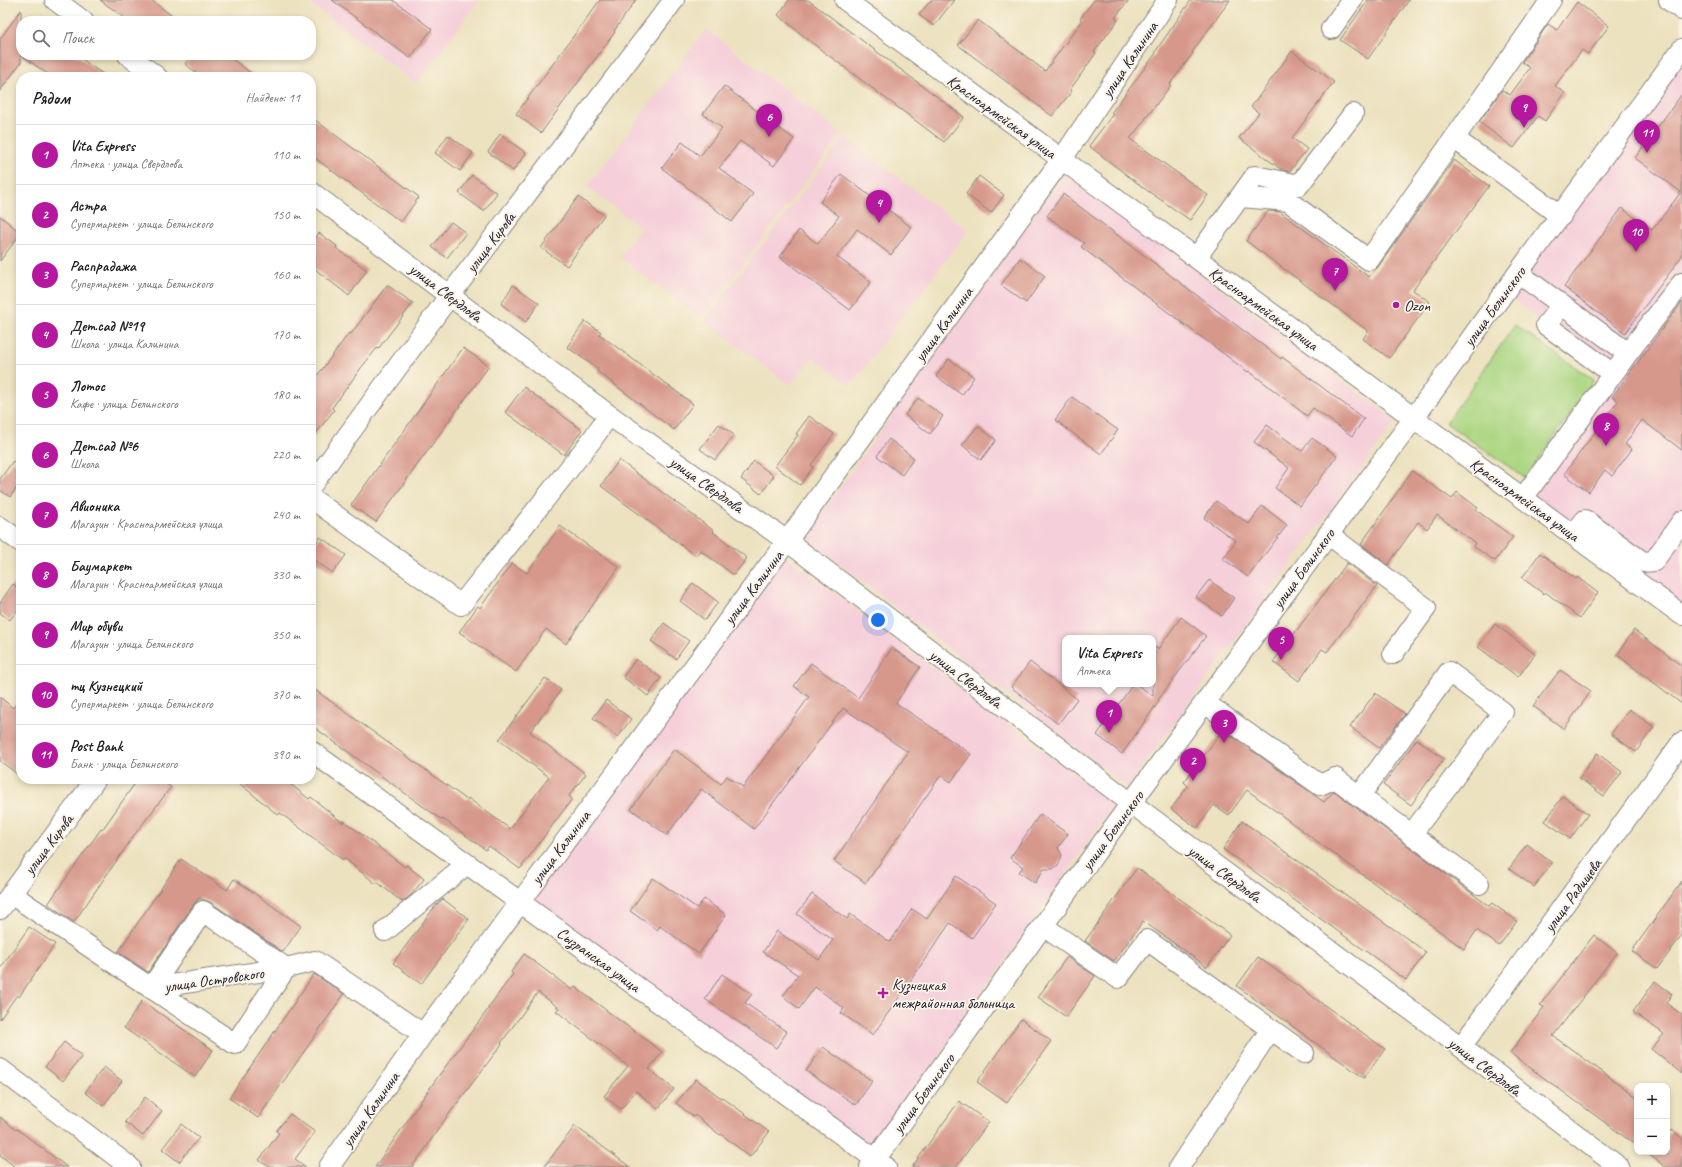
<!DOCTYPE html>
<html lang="ru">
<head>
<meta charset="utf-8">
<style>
	body { margin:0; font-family:Caveat,sans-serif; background:#f2f2f2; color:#202124 }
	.controls { position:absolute; right:12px; bottom:12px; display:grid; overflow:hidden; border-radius:8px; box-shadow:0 2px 6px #0003 }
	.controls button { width:36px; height:36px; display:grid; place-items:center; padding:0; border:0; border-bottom:1px solid #e0e0e0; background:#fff; color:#202124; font:20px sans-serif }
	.you { position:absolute; left:878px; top:620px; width:14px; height:14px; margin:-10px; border:3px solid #fff; border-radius:50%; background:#1a73e8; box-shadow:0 0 0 6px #1a73e833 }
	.badge { display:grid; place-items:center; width:26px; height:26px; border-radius:50%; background:#b5179e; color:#fff; font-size:13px; font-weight:700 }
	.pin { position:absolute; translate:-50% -33px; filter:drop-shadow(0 1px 2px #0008) }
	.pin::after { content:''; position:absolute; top:21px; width:14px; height:12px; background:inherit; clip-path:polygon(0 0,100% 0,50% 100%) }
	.popup { position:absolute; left:1062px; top:635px; width:94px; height:52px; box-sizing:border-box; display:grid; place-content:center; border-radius:8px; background:#fff; filter:drop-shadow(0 1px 3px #0005); font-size:13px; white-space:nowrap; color:#757577 }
	.popup b { font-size:15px; color:#202124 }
	.popup::after { content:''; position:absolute; left:50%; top:100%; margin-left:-8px; border:8px solid transparent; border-top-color:#fff }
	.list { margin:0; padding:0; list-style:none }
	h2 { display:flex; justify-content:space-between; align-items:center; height:52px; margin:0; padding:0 16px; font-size:17px }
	h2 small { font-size:13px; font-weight:400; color:#757577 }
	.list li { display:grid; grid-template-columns:26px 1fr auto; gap:12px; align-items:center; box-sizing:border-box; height:60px; padding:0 16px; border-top:1px solid #e0e0e0 }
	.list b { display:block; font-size:15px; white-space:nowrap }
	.list p { margin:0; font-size:13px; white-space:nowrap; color:#757577 }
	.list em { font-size:13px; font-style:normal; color:#757577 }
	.icon { flex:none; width:22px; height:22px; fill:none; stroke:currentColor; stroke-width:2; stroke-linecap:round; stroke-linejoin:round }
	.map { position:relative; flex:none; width:1682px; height:1167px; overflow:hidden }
	.search { position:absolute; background:#fff; box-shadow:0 2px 6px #0003; left:16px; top:16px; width:300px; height:44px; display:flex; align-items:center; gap:10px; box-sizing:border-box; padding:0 14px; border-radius:16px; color:#757577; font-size:15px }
	.panel { position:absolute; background:#fff; box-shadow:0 2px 6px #0003; left:16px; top:72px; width:300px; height:712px; border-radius:16px }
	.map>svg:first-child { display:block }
</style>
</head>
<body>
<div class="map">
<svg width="1682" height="1167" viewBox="0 0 1682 1167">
	<rect width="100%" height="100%" fill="#fcf5e5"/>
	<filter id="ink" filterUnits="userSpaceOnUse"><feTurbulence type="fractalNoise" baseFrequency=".025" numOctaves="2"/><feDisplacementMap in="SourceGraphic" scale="8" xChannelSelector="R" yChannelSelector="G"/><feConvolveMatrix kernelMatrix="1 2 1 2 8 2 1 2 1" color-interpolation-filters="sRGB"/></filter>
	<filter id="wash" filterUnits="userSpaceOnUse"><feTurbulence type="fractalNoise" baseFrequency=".012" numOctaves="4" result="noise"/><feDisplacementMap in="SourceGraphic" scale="16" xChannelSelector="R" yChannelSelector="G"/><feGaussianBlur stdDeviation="0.9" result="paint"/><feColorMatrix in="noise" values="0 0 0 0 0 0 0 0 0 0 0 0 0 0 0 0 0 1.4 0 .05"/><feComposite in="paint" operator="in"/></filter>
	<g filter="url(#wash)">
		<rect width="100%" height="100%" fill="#ece2c0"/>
		<path fill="#f5cfda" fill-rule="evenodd" d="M306 0H479L416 84Z
			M706 29 842 134 702 318 619 257 641 228 587 187Z
			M1682 52V608L1533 500 1606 374 1508 295Z
			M845 137 968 231 850 386 813 357 790 385 704 321Z
			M1065 172 1396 421 1127 787 805 537ZM1065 638H1153V684H1065Z
			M784 555 1114 804 873 1151 526 901Z"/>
		<path fill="#abd682" stroke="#667c5e" d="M1515 325 1594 380 1525 478 1446 423Z"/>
		<g id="blocks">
			<path fill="#d7988c" d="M100 0H151L179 21H129Z
				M332 0H393L432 29 410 58Z
				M600 0H636L614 31 615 32 541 133 516 114Z
				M789 0H808L964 117 944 142 816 46 778 15Z
				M931 0H954L934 26 919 15Z
				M1094 0H1129L1115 18 1118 20 1094 52 1096 53 1070 90 1072 91 1052 116 958 45 978 20 1045 71 1082 21 1080 19Z
				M1191 0H1230L1192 52 1193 53 1170 84 1171 85 1130 139 1208 195 1190 220 1145 189 1089 146 1113 114 1111 113 1156 53 1155 52Z
				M1368 0H1409L1368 59 1340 40Z
				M1577 2 1609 26 1588 54 1582 50 1555 86 1565 93 1545 121 1538 116 1514 148 1479 122 1502 90 1510 95 1530 68 1522 62 1548 24 1557 30Z
				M21 10V62L0 91V39Z
				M1292 51 1334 82 1292 138 1307 149 1290 171 1282 170 1239 138 1259 113 1251 107Z
				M21 55H76L107 77H52Z
				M192 55H227L256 77H202L185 64Z
				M724 86 794 139 774 166 740 141 719 168 753 194 732 222 662 168 682 142 700 156 722 128 703 114Z
				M1682 94V256L1625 333 1564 287 1622 208 1652 230 1681 192 1635 158Z
				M311 117 419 197 401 222 311 155Z
				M500 134 526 153 513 171 488 152Z
				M448 135 473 153 460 171 435 153Z
				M1454 160 1489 186 1413 290 1430 302 1389 358 1363 339 1368 331 1246 241 1268 211 1280 212 1369 277 1378 267Z
				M841 174 911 227 891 255 857 229 837 257 871 282 850 310 780 257 799 230 818 244 839 216 820 202Z
				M472 175 497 193 484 211 459 193Z
				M979 176 1004 195 991 213 966 194Z
				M1063 194 1281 359 1282 357 1364 419 1352 436 1313 408 1307 416 1249 371 1248 372 1081 247 1084 243 1047 216Z
				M578 197 604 215 567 266 541 248Z
				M0 216 21 233 0 261Z
				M451 222 466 233 447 258 432 247Z
				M319 233 337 246 336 248 367 270 349 296 311 266V245Z
				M1020 258 1045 276 1026 303 1001 285Z
				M387 285 413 303 378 349 377 348 361 368 332 408 334 410 311 440V384L349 333 351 334Z
				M513 285 539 303 526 322 501 304Z
				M1682 302V450L1642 420 1625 444 1632 449 1612 476 1605 470 1589 492 1564 474 1618 401 1612 397Z
				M585 321 601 332 599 334 693 404 674 430 597 371 598 369 567 347Z
				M463 348 489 366 376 522 351 505Z
				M949 359 974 377 962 395 936 376Z
				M524 387 582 430 564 455 505 412Z
				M1072 397 1118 430 1101 454 1055 420Z
				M918 398 943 416 930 434 905 415Z
				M809 416 834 434 811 465 813 467 800 485 775 466 798 435 796 434Z
				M719 424 734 435 715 460 700 449Z
				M1267 425 1302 451 1312 438 1337 456 1300 506 1275 488 1289 468 1254 442Z
				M978 426 996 440 981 460 962 445Z
				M889 439 914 458 902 475 877 456Z
				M619 460 714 531 713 532 747 558 734 575 700 550 696 556 601 486Z
				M13 461 21 467V482L10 497 0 490V479Z
				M754 461 774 476 761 494 741 479Z
				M1412 471 1452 499 1457 492 1478 508 1476 510 1513 537 1495 561 1473 546 1475 543 1437 515 1427 529 1418 522 1388 565 1361 544Z
				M1216 501 1249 524 1262 506 1287 525 1248 577 1223 559 1236 541 1204 518Z
				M560 526 619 567 566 644 546 629 516 672 459 632 478 606 480 608 512 563 527 573Z
				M320 537 346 555 333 573 311 558V550Z
				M1540 553 1576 579 1577 577 1598 593 1580 618 1545 592 1544 594 1522 578Z
				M1347 563 1377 586 1327 652 1322 649 1299 681 1273 662Z
				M1209 580 1234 598 1222 616 1196 597Z
				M693 583 718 602 705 620 680 601Z
				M13 584 21 590V605L10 620 0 613V603Z
				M1181 617 1206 636 1158 700 1159 701 1122 754 1097 735 1133 684H1136L1153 696V646L1158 649Z
				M664 623 689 641 676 659 651 641Z
				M1495 624 1535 654 1518 677 1478 647Z
				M1634 630 1682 666V704L1617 655Z
				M892 648 920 667 896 703 971 754 951 782 941 775 866 883 834 861 908 752 843 708 754 829 701 789 667 835 631 809 674 749 721 784 727 776 743 787 809 697 794 686 811 663 858 698Z
				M636 659 661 678 648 696 623 677Z
				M1030 662 1077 699 1058 724 1011 687Z
				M1560 670 1591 691 1564 729 1533 706Z
				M545 678 561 690 530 732 586 774 569 796 572 799 520 869 489 846 486 850 443 819 442 820 311 725V687L445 784 467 800 468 798 510 829 549 777 499 740Z
				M1375 693 1405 714 1379 748 1350 727Z
				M0 697 13 708 21 697V777L0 761Z
				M606 700 631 719 618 737 593 718Z
				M1629 709 1654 727 1636 752 1611 734Z
				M1223 730 1324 802 1334 791 1489 906 1492 903 1517 921 1499 946 1477 930 1464 949 1247 790 1229 815 1214 805 1197 828 1171 809 1188 786 1184 782Z
				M1417 739 1444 759 1411 805 1383 785Z
				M1597 753 1622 772 1604 796 1579 778Z
				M138 779H159L171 787 135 834 74 922 48 904 101 829 102 830Z
				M234 779H284L309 799 311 797 343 823 344 821 405 867 406 865 424 879 411 895 402 902 377 882 376 884 344 858 343 860 280 813 278 815Z
				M1563 796 1588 814 1570 839 1545 821Z
				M1040 814 1068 834 1058 848 1062 855 1059 864 1053 869H1044L1035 883 1019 872 1023 867 1010 858Z
				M1242 821 1426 952 1406 980 1223 849Z
				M1527 844 1552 863 1534 887 1509 869Z
				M181 859 227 890 234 879 301 926 283 952 210 902 199 898 193 905 148 972 118 952Z
				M1137 868 1230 935 1207 967 1143 921 1114 961 1085 941Z
				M956 876 996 903 972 938 950 923 873 1035 841 1013 844 1008 815 987 799 1009 783 996 798 975 763 952 777 931 819 960 833 940 797 914 812 894 847 919 850 914 890 942 912 909 927 919Z
				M653 878 697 908 704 899 726 915 699 954 660 926 657 930 630 911Z
				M1682 881V935L1657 969 1632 951Z
				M443 899 469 919 421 984 393 963 437 904Z
				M29 927 55 944 19 997 17 995 0 1019V969Z
				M1594 935 1617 953 1553 1036 1637 1097V1146L1510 1053 1544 1007 1540 1005Z
				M524 954 572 990 575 987 662 1052 649 1069 674 1089 658 1109 636 1091 621 1109 604 1096 628 1066 556 1011 559 1008 538 992 501 1043 502 1044 449 1114 428 1144H429L412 1167H375L437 1078 489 1008H488L513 974 511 972Z
				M1067 957 1095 976 1066 1017 1038 997Z
				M1258 957 1385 1049 1364 1078 1237 986Z
				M314 974 344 994 258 1118 229 1098Z
				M722 974 752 994 745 1003 787 1032 776 1048 705 999Z
				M1655 981 1672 994 1666 1003 1682 1015V1074L1651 1049 1664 1034 1633 1012Z
				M142 1001 213 1050 195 1077 124 1028Z
				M1021 1019 1051 1041 1007 1103 977 1082Z
				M64 1042 82 1056 63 1081 45 1067Z
				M823 1047 872 1081 856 1105 806 1071Z
				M104 1067 122 1081 103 1106 85 1092Z
				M696 1079 721 1098 722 1097 769 1132 750 1157 721 1134 720 1135 695 1115 694 1117 676 1103Z
				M145 1097 162 1111 143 1136 125 1122Z
				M959 1101 989 1122 956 1167H912Z
				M290 1114 315 1132 295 1159 306 1167H269L259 1160 279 1133 276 1131Z
				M0 1117 16 1130 17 1129 67 1167H15L0 1155Z
				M181 1124 199 1138 179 1162 162 1149Z
				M575 1126 630 1167H544Z
				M1672 1130 1682 1138V1167H1665L1646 1152H1667V1136Z"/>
		</g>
	</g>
	<g filter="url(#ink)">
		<use href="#blocks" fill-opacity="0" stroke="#87827e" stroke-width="1"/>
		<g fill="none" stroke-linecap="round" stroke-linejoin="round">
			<g stroke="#87827e" stroke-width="22">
				<path id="minor" d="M55 0 83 21
					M845 0 1682 615
					M1669 0 1682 10
					M1331 29 1352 0
					M128 55 157 77
					M1455 139 1561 216
					M311 192 609 415 787 541 1131 803 1461 1047 1619 1167
					M1240 197 1288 201 1369 260 1551 0
					M1196 258 1255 176 1299 185 1353 114
					M1518 273 1628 353
					M1562 305 1546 325 1613 374
					M311 486 450 295 674 0
					M311 498 461 605 591 441 609 415
					M1523 498 1628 353 1682 283
					M0 527 21 542
					M1328 534 1426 608 1393 654
					M1573 535 1585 520 1643 562 1654 561 1682 521
					M1205 703 1320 785 1335 778 1479 884
					M311 751 886 1167
					M1359 797 1449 672 1503 712 1411 835
					M11 894 151 988 286 968 315 961 423 1034
					M0 909 96 779
					M203 911 286 968 235 1044 151 988Z
					M1043 926 1118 978 1147 940 1304 1053
					M385 931 467 864
					M1461 1047 1682 742
					M0 1069 130 1167
					M329 1167 423 1034 787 541 1062 159 1168 0
					M870 1167 1131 803 1414 418 1518 273 1682 49
					M1179 1167 1271 1029"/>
			</g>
			<use href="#minor" stroke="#fff" stroke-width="20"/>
		</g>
	</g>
	<g fill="#b5179e" stroke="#fcf5e5" stroke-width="1.5">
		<circle cx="1396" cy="305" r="4"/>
		<path d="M881 987h4v4h4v4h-4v4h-4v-4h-4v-4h4z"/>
	</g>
	<g text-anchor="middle" stroke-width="3.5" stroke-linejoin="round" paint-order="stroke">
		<g font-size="16" fill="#22223b" stroke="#fcf5e5">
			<text transform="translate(1129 59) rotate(-56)" y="6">улица Калинина</text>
			<text transform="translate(1002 116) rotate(36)" y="6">Красноармейская улица</text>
			<text transform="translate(490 242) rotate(-53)" y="6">улица Кирова</text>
			<text transform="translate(446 292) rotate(37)" y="6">улица Свердлова</text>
			<text transform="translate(1494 306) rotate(-54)" y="6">улица Белинского</text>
			<text transform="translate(1264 308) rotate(36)" y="6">Красноармейская улица</text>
			<text transform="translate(943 324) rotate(-54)" y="6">улица Калинина</text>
			<text transform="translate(707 484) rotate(35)" y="6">улица Свердлова</text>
			<text transform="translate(1525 499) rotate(36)" y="6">Красноармейская улица</text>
			<text transform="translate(1303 568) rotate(-54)" y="6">улица Белинского</text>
			<text transform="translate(753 587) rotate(-53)" y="6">улица Калинина</text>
			<text transform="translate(966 678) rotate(37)" y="6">улица Свердлова</text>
			<text transform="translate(1112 830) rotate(-54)" y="6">улица Белинского</text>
			<text transform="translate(48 844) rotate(-53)" y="6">улица Кирова</text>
			<text transform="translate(560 847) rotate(-53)" y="6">улица Калинина</text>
			<text transform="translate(1225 873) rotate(36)" y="6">улица Свердлова</text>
			<text transform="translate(1572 895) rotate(-54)" y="6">улица Радищева</text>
			<text transform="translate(599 959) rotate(36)" y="6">Сызранская улица</text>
			<text transform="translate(214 979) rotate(-8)" y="6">улица Островского</text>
			<text transform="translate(1485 1066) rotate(37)" y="6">улица Свердлова</text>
			<text transform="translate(923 1093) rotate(-54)" y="6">улица Белинского</text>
			<text transform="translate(370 1109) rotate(-55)" y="6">улица Калинина</text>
		</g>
		<g font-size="16" fill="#22223b" stroke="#fcf5e5" text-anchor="start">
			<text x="1404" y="311">Ozon</text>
			<text x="892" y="990">Кузнецкая<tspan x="892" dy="18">межрайонная больница</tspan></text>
		</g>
	</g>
</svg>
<div class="controls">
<button>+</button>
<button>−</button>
</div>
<div class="you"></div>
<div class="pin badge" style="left:1109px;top:733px">1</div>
<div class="popup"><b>Vita Express</b>Аптека</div>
<div class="pin badge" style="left:1193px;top:781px">2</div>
<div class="pin badge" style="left:1224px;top:743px">3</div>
<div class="pin badge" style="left:879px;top:223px">4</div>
<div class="pin badge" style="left:1281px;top:660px">5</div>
<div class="pin badge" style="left:769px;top:137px">6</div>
<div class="pin badge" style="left:1335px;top:291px">7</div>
<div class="pin badge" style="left:1606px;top:446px">8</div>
<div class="pin badge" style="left:1524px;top:128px">9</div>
<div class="pin badge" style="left:1636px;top:252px">10</div>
<div class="pin badge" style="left:1647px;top:153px">11</div>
<div class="search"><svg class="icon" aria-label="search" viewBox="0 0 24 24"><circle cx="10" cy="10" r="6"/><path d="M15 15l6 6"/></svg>Поиск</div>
<section class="panel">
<h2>Рядом<small>Найдено: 11</small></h2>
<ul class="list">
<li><span class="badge">1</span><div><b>Vita Express</b><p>Аптека · улица Свердлова</p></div><em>110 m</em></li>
<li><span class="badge">2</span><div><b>Астра</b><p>Супермаркет · улица Белинского</p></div><em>150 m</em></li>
<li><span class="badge">3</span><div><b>Распрадажа</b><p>Супермаркет · улица Белинского</p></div><em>160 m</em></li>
<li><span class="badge">4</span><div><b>Дет.сад №19</b><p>Школа · улица Калинина</p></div><em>170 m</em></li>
<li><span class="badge">5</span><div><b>Лотос</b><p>Кафе · улица Белинского</p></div><em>180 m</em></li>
<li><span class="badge">6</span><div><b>Дет.сад №6</b><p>Школа</p></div><em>220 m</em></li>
<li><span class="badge">7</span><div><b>Авионика</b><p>Магазин · Красноармейская улица</p></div><em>240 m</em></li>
<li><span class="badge">8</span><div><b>Баумаркет</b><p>Магазин · Красноармейская улица</p></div><em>330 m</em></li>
<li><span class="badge">9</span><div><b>Мир обуви</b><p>Магазин · улица Белинского</p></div><em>350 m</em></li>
<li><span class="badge">10</span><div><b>тц Кузнецкий</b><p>Супермаркет · улица Белинского</p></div><em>370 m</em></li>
<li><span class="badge">11</span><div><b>Post Bank</b><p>Банк · улица Белинского</p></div><em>390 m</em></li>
</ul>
</section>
</div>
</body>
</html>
